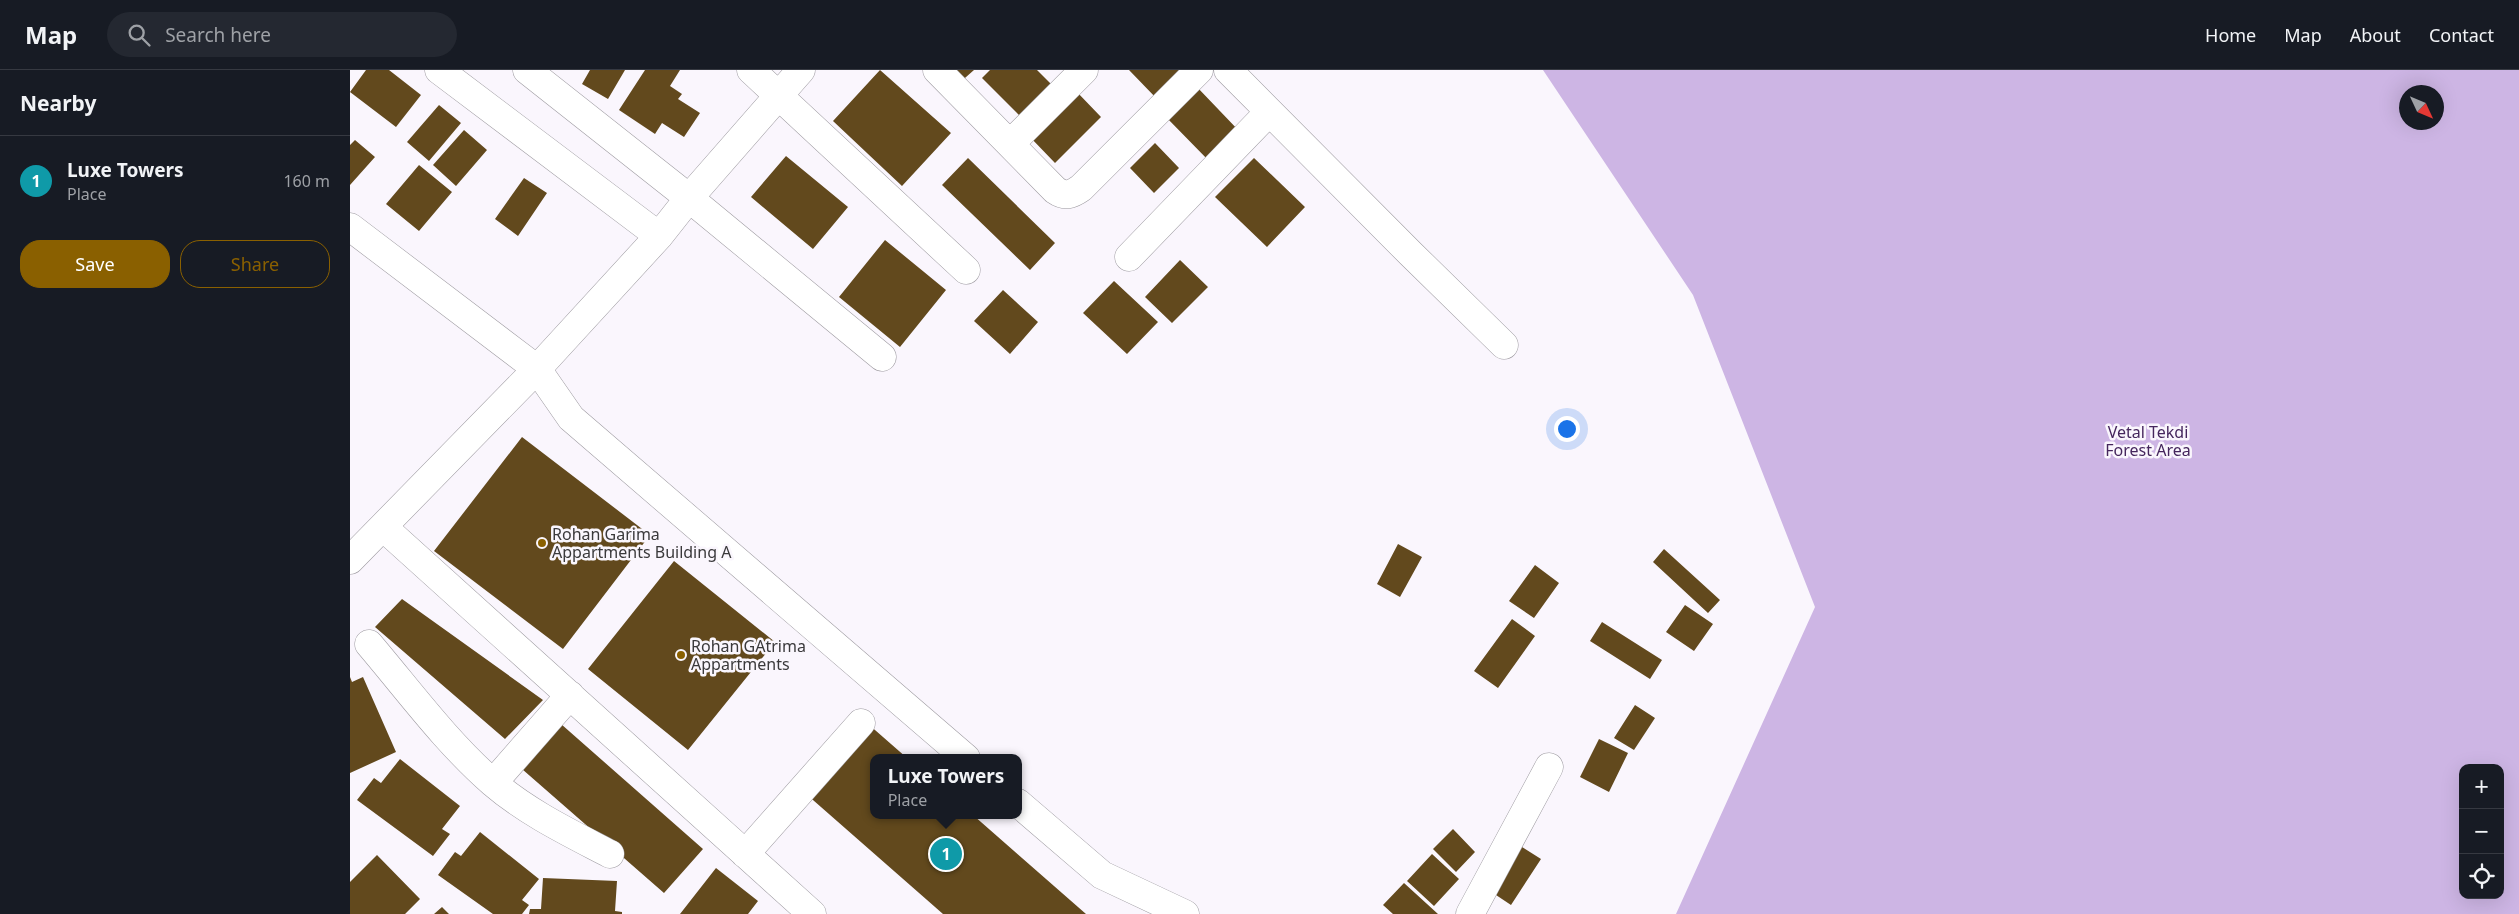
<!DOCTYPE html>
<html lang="en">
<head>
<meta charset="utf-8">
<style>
	body { margin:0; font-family:"Noto Sans",sans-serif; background:#242831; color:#f1f3f6 }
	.controls { position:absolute; right:15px; bottom:15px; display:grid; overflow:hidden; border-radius:10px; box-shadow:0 5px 20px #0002 }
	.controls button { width:45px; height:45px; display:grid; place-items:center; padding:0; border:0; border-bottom:1px solid #363941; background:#171b24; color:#f1f3f6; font:25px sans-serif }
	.compass { position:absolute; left:2049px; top:15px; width:45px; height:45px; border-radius:50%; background:#171b24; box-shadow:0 5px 20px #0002; rotate:134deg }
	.you { position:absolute; left:1216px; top:358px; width:18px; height:18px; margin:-12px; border:4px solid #fff; border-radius:50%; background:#1a73e8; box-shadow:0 0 0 8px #1a73e833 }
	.badge { display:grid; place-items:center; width:32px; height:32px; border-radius:50%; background:#8a6000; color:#fff; font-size:16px; font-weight:700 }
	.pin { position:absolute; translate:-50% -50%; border:2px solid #fff; box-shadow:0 1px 5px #0006 }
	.popup { position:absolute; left:520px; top:684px; width:152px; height:65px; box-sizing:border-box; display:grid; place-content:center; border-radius:10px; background:#171b24; filter:drop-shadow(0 1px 4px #0005); font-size:16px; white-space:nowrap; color:#9ea1a6 }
	.popup b { font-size:19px; color:#f1f3f6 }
	.popup::after { content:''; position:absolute; left:50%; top:100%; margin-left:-10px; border:10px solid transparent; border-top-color:#171b24 }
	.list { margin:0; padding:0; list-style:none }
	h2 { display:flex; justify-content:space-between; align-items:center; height:65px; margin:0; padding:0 20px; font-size:21px }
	h2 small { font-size:16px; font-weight:400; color:#9ea1a6 }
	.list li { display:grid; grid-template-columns:32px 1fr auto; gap:15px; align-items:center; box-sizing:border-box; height:90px; padding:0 20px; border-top:1px solid #363941 }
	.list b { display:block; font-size:19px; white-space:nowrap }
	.list p { margin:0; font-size:16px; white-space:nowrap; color:#9ea1a6 }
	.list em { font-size:16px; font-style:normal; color:#9ea1a6 }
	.actions { display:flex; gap:10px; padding:15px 20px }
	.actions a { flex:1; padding:11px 0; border:1px solid #8a6000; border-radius:20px; text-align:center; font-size:18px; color:#8a6000 }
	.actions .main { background:#8a6000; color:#fff }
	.icon { flex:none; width:28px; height:28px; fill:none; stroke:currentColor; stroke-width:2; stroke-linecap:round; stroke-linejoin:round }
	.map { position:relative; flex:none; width:2169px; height:844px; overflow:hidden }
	header { display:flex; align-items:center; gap:30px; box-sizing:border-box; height:70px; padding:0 25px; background:#171b24; border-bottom:1px solid #363941 }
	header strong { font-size:24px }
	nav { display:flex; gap:28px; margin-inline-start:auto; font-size:18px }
	.search { width:350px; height:45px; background:#242831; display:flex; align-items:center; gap:12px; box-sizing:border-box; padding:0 18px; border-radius:28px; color:#9ea1a6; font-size:19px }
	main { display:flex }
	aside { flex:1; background:#171b24 }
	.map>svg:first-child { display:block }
</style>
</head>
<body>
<header>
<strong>Map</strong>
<div class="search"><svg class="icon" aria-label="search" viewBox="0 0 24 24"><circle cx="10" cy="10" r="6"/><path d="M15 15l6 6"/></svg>Search here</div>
<nav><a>Home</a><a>Map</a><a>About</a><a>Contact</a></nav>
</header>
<main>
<aside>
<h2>Nearby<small></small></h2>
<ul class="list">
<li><span class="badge" style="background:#0f9aa8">1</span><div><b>Luxe Towers</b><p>Place</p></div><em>160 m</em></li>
</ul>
<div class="actions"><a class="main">Save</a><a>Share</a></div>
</aside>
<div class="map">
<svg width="2169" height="844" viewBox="0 0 2169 844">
	<rect width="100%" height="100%" fill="#faf6fd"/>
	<path fill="#cdb5e4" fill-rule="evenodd" d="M1193 0H2169V844H1326L1465 537 1343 225ZM2056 22H2086V52H2056ZM2113 698H2150V825H2113Z"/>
	<path fill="#62491d" d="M16 0H39L71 25 46 57 0 22Z
		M240 0H275L258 29 232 14Z
		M295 0H330L320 16 332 24 328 29 350 43 334 67 312 53 305 64 269 40Z
		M530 0 601 63 552 116 483 51Z
		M594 0H624L607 15Z
		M640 0H687L707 20 675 51 632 8Z
		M779 0H834L808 30Z
		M846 16 891 63 861 93 815 46Z
		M726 21 751 47 705 93 679 66Z
		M89 35 111 53 79 91 57 72Z
		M114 60 137 80 106 116 83 95Z
		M5 70 25 87 0 115V75Z
		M805 73 829 98 804 123 780 98Z
		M436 86 498 137 463 179 401 127Z
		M618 88 705 173 680 200 592 115Z
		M904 88 955 137 917 177 865 127Z
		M69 95 102 122 69 161 36 134Z
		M174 108 197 123 168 166 145 149Z
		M535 170 596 220 550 277 489 227Z
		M830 190 858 217 822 253 795 227Z
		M764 211 808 252 777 284 733 243Z
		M653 220 688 252 660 284 624 251Z
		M172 367 300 465 213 579 84 481Z
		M1048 474 1072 487 1050 527 1027 514Z
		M1314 479 1370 530 1358 543 1303 492Z
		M324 491 425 572 338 680 238 599Z
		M1185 495 1209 513 1184 548 1159 531Z
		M52 529 193 630 155 669 25 557Z
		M1335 535 1363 554 1344 581 1316 562Z
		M1162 549 1185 566 1148 618 1124 601Z
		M1252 552 1312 590 1300 609 1240 571Z
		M0 607 2 612 13 607 46 682 0 703Z
		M1285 635 1305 648 1284 680 1264 668Z
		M517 653 557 688H524V745H623L736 844H593L455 723Z
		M211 654 353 779 314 823 172 699Z
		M1249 669 1278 683 1259 722 1230 707Z
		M50 689 110 736 92 759 100 764 83 786 7 730 24 708 31 713Z
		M1103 759 1125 782 1106 802 1083 779Z
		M130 762 189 809 172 830 179 835 172 844H143L88 805 105 782 111 786Z
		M1172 777 1191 789 1161 835 1143 823Z
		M1082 784 1109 809 1084 836 1057 811Z
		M27 785 70 829 55 844H0V812Z
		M366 798 408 831 398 844H330Z
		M193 808 267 811 265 841 272 842V844H179L180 839H191Z
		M1054 813 1088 844H1043L1033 835Z
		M92 837 99 844H84Z"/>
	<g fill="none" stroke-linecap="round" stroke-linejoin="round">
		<g stroke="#9d9aa0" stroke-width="29">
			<path id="minor" d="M89 0 309 166
				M177 0 339 128 532 287
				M401 0 616 200
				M587 0 705 120C715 127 721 125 731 118L849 0
				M878 0 1061 184 1154 275
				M660 74 734 0
				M0 157 187 299 221 348 616 688
				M779 187 919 42
				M33 457 462 844
				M0 490 187 299 309 166 339 128 451 0
				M19 574C59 621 96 672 143 713 178 743 220 763 260 784
				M143 713 220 625
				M668 733 752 805 835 844
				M395 784 511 653
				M1120 844 1199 697"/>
		</g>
		<use href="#minor" stroke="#fff" stroke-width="28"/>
	</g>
	<g fill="#8a6000" stroke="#faf6fd" stroke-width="2">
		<circle cx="192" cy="473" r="5"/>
		<circle cx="331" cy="585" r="5"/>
	</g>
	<g text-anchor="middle" stroke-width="5" stroke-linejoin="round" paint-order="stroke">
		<g font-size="16" fill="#45265d" stroke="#faf6fd">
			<text x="1798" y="368">Vetal Tekdi<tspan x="1798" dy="18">Forest Area</tspan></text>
		</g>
		<g font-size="16" fill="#3a393b" stroke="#faf6fd" text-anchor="start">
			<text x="202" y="470">Rohan Garima<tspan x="202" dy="18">Appartments Building A</tspan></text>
			<text x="341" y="582">Rohan GAtrima<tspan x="341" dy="18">Appartments</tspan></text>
		</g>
	</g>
</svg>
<div class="controls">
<button>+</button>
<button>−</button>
<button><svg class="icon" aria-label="locate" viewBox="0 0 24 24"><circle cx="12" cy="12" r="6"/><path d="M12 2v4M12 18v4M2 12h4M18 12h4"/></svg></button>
</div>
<svg class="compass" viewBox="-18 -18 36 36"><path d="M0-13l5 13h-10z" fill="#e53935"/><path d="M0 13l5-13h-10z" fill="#9ea1a6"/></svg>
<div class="you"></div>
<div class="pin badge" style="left:596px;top:784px;background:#0f9aa8">1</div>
<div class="popup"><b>Luxe Towers</b>Place</div>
</div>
</main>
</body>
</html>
